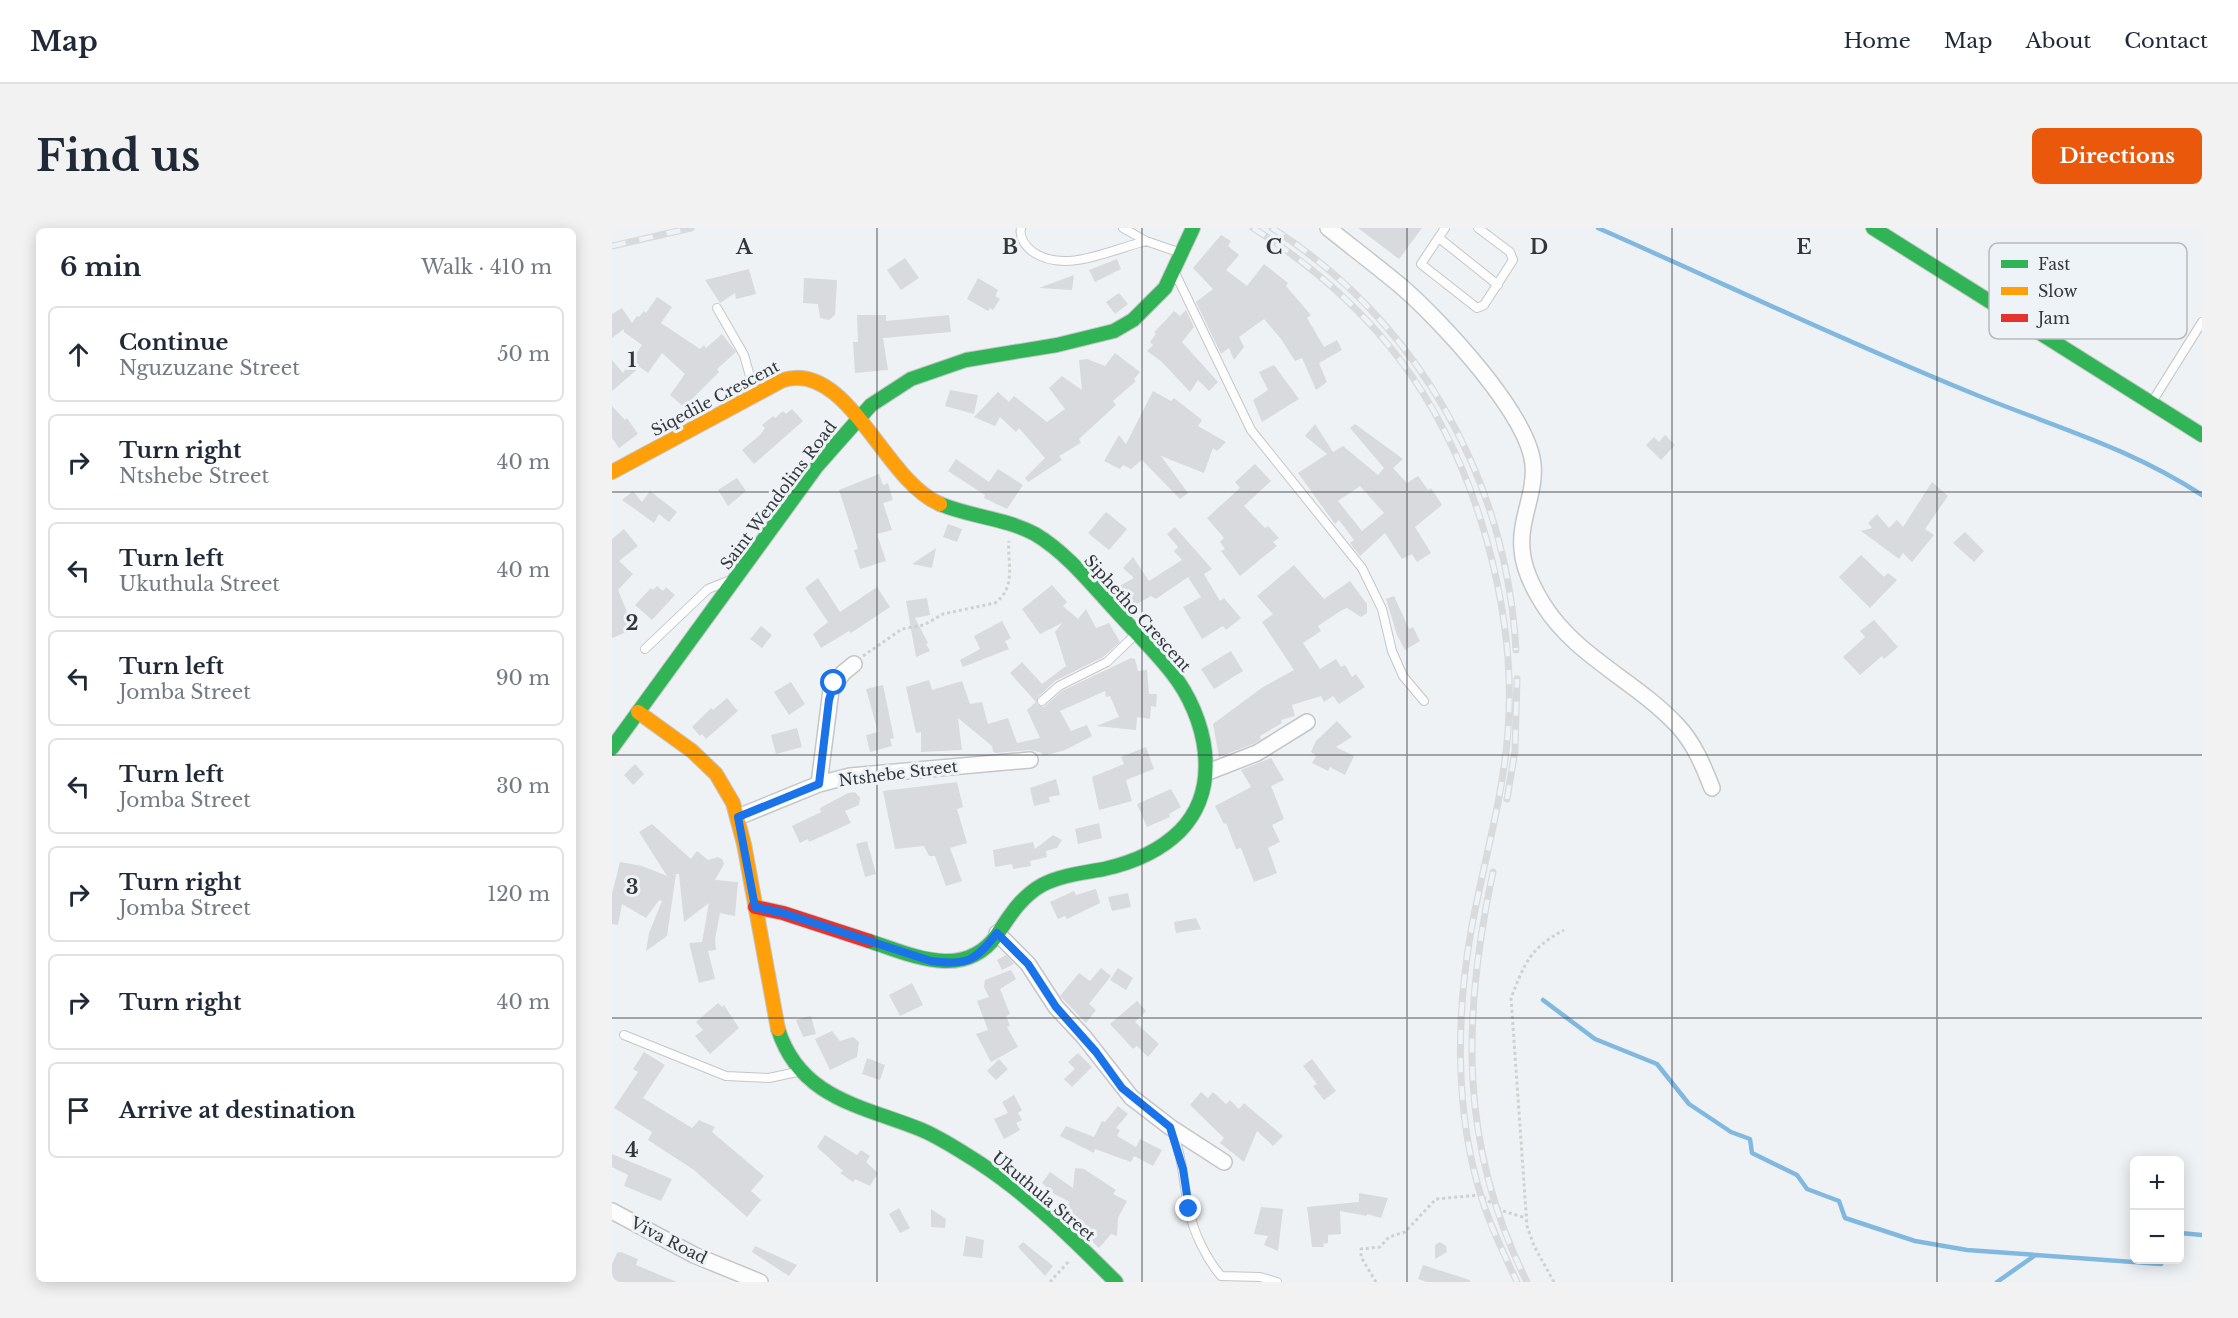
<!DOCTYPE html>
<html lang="en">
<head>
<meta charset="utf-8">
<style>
	body { margin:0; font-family:"Libre Baskerville",serif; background:#f2f2f3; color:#1f2937 }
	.controls { position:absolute; right:18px; bottom:18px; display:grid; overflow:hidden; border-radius:9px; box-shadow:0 3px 15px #0003 }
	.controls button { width:54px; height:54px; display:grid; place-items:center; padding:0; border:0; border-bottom:2px solid #e0e1e3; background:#fff; color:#1f2937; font:30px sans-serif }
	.stop { position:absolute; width:18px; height:18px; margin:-14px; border:4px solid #1a73e8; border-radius:50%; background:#fff }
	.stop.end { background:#1a73e8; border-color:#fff; box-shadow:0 2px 6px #0008 }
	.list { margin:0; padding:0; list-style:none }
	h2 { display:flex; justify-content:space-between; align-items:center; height:78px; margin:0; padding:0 24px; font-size:26px }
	h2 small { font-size:20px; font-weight:400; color:#747a83 }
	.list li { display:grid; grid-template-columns:39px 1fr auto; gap:18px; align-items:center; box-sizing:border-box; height:96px; margin:0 12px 12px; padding:0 12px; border:2px solid #e0e1e3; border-radius:9px }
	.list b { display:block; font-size:22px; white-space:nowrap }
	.list p { margin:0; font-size:20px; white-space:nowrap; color:#747a83 }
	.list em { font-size:20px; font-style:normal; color:#747a83 }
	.icon { flex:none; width:33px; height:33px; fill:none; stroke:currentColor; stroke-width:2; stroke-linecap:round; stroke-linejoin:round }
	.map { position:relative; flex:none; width:1590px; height:1054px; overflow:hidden; border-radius:9px }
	header { display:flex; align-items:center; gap:36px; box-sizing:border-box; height:84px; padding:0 30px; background:#fff; border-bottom:2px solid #e0e1e3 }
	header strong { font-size:28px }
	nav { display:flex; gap:33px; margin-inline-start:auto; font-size:21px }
	.intro { display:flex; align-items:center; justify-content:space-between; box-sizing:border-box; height:144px; padding:0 36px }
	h1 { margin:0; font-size:42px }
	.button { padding:15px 27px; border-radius:9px; background:#ea580c; color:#fff; font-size:21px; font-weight:700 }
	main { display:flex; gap:36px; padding:0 36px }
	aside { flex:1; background:#fff; border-radius:9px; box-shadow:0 3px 15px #0003 }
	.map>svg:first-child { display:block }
</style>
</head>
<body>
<header>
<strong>Map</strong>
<nav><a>Home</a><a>Map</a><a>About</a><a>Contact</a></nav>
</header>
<div class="intro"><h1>Find us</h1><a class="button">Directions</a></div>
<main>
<aside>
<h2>6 min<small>Walk · 410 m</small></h2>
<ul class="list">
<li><svg class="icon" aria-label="ahead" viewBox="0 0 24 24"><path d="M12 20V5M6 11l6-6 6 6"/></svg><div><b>Continue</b><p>Nguzuzane Street</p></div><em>50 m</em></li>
<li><svg class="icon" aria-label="right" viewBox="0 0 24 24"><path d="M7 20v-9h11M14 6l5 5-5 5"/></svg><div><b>Turn right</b><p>Ntshebe Street</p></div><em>40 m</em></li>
<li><svg class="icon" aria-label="left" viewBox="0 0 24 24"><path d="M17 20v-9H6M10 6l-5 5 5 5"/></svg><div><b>Turn left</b><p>Ukuthula Street</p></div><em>40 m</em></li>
<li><svg class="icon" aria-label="left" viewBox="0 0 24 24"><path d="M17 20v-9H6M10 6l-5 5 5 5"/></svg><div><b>Turn left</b><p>Jomba Street</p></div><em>90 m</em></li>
<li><svg class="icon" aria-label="left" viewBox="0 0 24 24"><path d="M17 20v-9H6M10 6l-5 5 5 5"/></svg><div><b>Turn left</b><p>Jomba Street</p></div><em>30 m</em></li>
<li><svg class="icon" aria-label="right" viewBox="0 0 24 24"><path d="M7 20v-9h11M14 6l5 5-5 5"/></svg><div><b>Turn right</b><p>Jomba Street</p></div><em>120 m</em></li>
<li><svg class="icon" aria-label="right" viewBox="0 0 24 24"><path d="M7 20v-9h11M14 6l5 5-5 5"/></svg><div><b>Turn right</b></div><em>40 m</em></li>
<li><svg class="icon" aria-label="arrive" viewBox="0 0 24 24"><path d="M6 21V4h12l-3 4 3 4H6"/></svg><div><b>Arrive at destination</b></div></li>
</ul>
</aside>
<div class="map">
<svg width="1590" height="1054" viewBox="0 0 1590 1054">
	<rect width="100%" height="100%" fill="#eff2f5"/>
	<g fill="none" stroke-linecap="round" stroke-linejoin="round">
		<path stroke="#81b8df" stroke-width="4.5" d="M986 0C1113 56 1238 116 1367 168 1446 200 1518 220 1590 267
			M931 772 983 811 1045 836 1077 876 1119 904 1138 911 1140 925 1185 947 1195 961 1227 973 1233 990 1303 1013 1355 1022 1549 1036 1552 1032
			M1568 1005 1590 1007
			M1385 1054 1422 1028"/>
	</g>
	<path fill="#d8dadd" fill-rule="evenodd" d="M746 0H810L787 31Z
		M609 7 619 13 616 18 627 27 614 42 635 58 652 36 676 55 674 58 699 87 695 90 712 119 725 112 730 122 707 135 715 154 704 162 690 130 683 133 669 111 652 91 627 109 632 119 622 132 617 120 609 126 584 74 601 61 581 40Z
		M293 30 307 50 289 62 275 42Z
		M505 31 509 41 483 54 477 42Z
		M137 41 144 66 124 71 123 65 108 75 93 52Z
		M462 47 460 62 427 60Z
		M192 50 225 52 223 87 217 92 208 90 206 76 191 75Z
		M366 50 386 62 383 68 388 71 381 82 378 80 376 83 355 71Z
		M507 65 516 76 503 86 494 74Z
		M45 69 60 79 49 95 88 121 92 117 94 120 110 106 124 124 105 141 107 144 72 179 58 167 73 146 50 125 36 145 28 139 0 163V132L11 145 30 117 12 104V101L0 110V86L10 80 20 95 25 88 27 89 32 83 34 85Z
		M574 82 582 99 570 114 606 154 597 163 586 152 578 164 550 134 535 123 541 117 538 114 544 106 542 104 553 93 562 83 568 88Z
		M245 87H274V93L337 87 339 104 271 110 276 142 243 145 241 114H246Z
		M503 125 528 144 522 151 524 153 501 173 504 177 467 211 469 215 447 228 450 232 416 254 413 250 433 230 407 200 404 204 388 189 383 198 362 189 386 164 397 174 402 168 435 194 453 181 437 160 450 148 470 162 467 132 475 131 493 138Z
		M662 137 687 171 650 194 641 172 656 162 647 144Z
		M338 162 366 167 362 186 333 178Z
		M541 163 559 173 562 170 590 192 586 198 614 214 605 223 601 220 592 245 549 228 576 265 568 271 530 232 519 241 511 237 508 241 492 233 507 207 514 216Z
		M0 178 13 192 15 190 26 206 7 220 0 210Z
		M180 181 191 193 142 236 130 222 148 207 153 200 150 197 161 188 163 190 171 183 174 186Z
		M703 196 721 224 731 218 766 247 772 240 738 200 743 196 791 231 781 240 795 255 806 248 816 262 819 260 830 277 803 299 819 325 805 334 800 326 790 331 773 305 748 328 738 315 742 312 727 292 723 296 686 245 715 226 693 208ZM748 258 772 285 750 303 726 273Z
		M1053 207 1063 217 1049 232 1034 217 1042 209 1047 214Z
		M344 231 377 254 386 241 411 257 395 281 372 270 373 267 336 243Z
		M643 236 659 253 632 278 653 300 656 298 667 310 661 314 665 318 628 348 609 323 613 321 608 314 612 310 595 290 628 260 623 254Z
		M267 246 271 257 276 255 281 272 271 275 280 302 265 306 274 333 248 341 242 322 246 321 227 262Z
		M125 250 134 263 116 278 106 262Z
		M1320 254 1336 268 1313 301 1322 307 1300 334 1291 325 1287 331 1249 303 1260 300 1256 295 1265 286 1277 300 1285 292 1291 299Z
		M21 263 30 274 38 263 65 284 57 294 47 286 42 295 10 272Z
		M494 284 515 301 497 322 476 305Z
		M336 296 350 301 345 314 331 309Z
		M563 299 600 341 592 346 608 373 612 370 629 390 614 402 611 398 590 411 571 379 589 369 576 349 544 371 539 368 518 380 504 360 522 350 511 340 521 329 537 353 570 332 562 323 566 319 555 306Z
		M12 301 26 318 7 333 21 346 6 362 22 401 0 410V311Z
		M1353 304 1372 323 1362 334 1341 315Z
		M324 320 320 340 300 336Z
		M1249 327 1272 349 1276 345 1285 352 1258 380 1227 349Z
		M682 337 712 371 738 353 755 376V385L749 389 735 380 730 382 706 398 709 403 691 415 708 441 724 431 729 439 733 437 740 449 744 446 753 459 727 476 721 468 712 474 709 468 680 477 683 488 669 492 670 495 648 508 649 511 641 516 607 529 601 496 651 459 682 442 650 394 661 386 645 368Z
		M206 350 228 384 265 359 278 379 239 405 237 403 209 420 201 406 216 394 193 360Z
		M440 357 455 374 451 378 466 391 474 381 484 400 497 395 508 414 491 429 443 453 426 469 425 476 432 479 450 463 519 430 523 431 526 443 535 442 537 466H545L544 479 539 478 538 491 525 489 524 502 484 498 507 489 498 468 494 469 493 463 448 483 459 503 475 497 480 508 453 522 431 528 430 525 418 522 384 525 381 524 380 518 346 490 350 522 309 524V504L304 505 294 459 317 452 320 462 350 453 358 476 370 474 376 496 396 490 405 515 428 510 415 482 424 474 398 445 410 434 430 456 454 438 443 404 450 395 428 406 410 381Z
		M45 358 51 363 54 359 63 367 40 392 23 377 39 360 41 362Z
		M782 368 797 401 801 399 808 413 793 422 785 407 774 371Z
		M315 370 318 387 303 390 316 415 314 416 318 423 304 429 294 373Z
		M1262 392 1286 419 1272 431 1270 428 1248 447 1231 429 1253 409 1248 403Z
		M390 393 399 410 393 413 397 421 351 439 348 432 368 421 362 408Z
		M149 398 160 407 150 420 138 411Z
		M619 423 631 443 602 461 589 441Z
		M179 454 193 476 177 487 162 464Z
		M271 457 282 510 278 511 280 518 258 524 254 507 266 504 254 461Z
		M115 470 126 483 94 511 90 506 88 508 80 499 99 480 101 482Z
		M725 493 740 509 724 519 742 528 733 547 718 539 716 543 700 535 704 528 699 524 704 513Z
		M185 500 190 519 164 526 159 507Z
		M534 519 542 541 514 552 520 573 487 582 480 549 512 536 509 529Z
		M659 530 672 552 659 558 672 591 660 597 668 614 656 620 665 645 642 654 629 620 624 621 614 595 612 596 603 578 639 559 629 542Z
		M23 536 32 546 21 557 12 547Z
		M444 551 448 567 437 569 438 574 422 578 418 560Z
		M345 554 351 579 345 581 355 615 338 620 350 653 334 658 323 628H317L312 618 283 621 271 563Z
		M559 561 569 579 557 586 558 589 535 599 525 576Z
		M243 564 248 570 247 577 233 583 239 595 197 614 196 611 188 615 180 598 209 584 208 580 236 565Z
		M487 595 490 610 466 616 463 601Z
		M40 596 79 631 85 623 96 632 106 629 110 631 112 636 103 652 126 654 123 688 108 685 103 711 104 722 96 723 103 751 87 755 77 715 90 714 97 675 72 694 67 646H64L55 708 34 723 37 705 50 673 47 672 34 690 10 676 6 697 0 696V666L8 634 30 638 55 648 27 604Z
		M441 607 450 612 445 620 434 623 435 629 418 633 419 638 401 641 400 636 383 639 381 622 421 614 423 621Z
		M255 613 264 646 253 649 244 616Z
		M484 661 488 675 455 691 453 688 446 691 438 674 462 663 464 667Z
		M516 665 519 679 500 683 496 669Z
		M584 690 589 701 564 705 562 694Z
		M394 727 402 736 390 742 385 732Z
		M489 740 499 748 477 776 484 782 474 795 448 768 467 745 478 753Z
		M506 740 521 750 514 762 498 752Z
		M399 742 404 751 388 761 398 786 394 788 398 798 395 799 406 819 379 834 364 806 376 802 365 773 377 769 372 759 373 752Z
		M300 755 311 777 288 788 277 767Z
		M525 773 534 783 523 794 547 816 536 829 525 818 521 821 498 796Z
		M106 775 110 779 112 777 127 800 98 826 83 808 91 802 84 794Z
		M199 788 204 806 191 809 184 792Z
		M220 803 228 813 241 809 247 814 245 829 218 842 203 811Z
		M32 824 53 837 31 870 80 900 87 892 103 899 100 904 152 948 139 963 149 972 135 989 82 942 36 912 40 904 2 880 26 844 21 841Z
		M466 825 480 839 460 859 452 851 463 841 456 834Z
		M255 830 273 837 268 852 250 846Z
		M387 831 396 841 384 852 375 843Z
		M700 831 724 863 712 872 701 858 705 856 691 838Z
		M589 864 596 870 601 864 614 876 618 872 627 881 632 875 671 908 661 918 645 903 632 934 608 915 612 910 578 877Z
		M402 867 410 882 406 885 410 892 404 895 408 902 392 911 382 891 396 885 390 874Z
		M506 878 516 886 504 900 508 902 505 908 524 919 528 911 550 922 541 938 522 928 519 934 483 921 482 925 448 908 454 898 482 909 490 893 493 894Z
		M213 907 245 927 249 922 258 928 254 934 266 945 258 958 243 951 241 954 228 945 231 943 205 919Z
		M0 926 60 951 49 973 12 958 16 947 0 939Z
		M463 940 472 941 504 962 501 966 515 973 506 990 505 1008 499 1006 487 1020 468 1002 473 996 454 979 458 974 442 966 430 955 438 944 461 960Z
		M747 965 776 970 769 990 755 986V988L728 983 729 1006 716 1007V1015L711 1016 712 1019H700L695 979 747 974Z
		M649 979 671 981 666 1023 652 1017 656 1008 642 1006Z
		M287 980 298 1000 288 1005 277 986Z
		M319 981 334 991 333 1000 319 999Z
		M354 1008 372 1012 370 1030 351 1028Z
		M411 1014 441 1038 433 1048 406 1019Z
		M828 1014 834 1018 835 1024 823 1031V1017Z
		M143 1018 185 1037 177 1048 140 1024Z
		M9 1024 26 1031 24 1037 65 1054H0V1036L5 1025Z
		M811 1037 858 1052V1054H815L806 1051Z"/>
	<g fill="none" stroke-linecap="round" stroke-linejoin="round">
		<g stroke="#c4c6c8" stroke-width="10">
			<path id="lane" d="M409 0C407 9 413 18 421 24 453 46 498 22 534 13
				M511 0 534 13 569 25
				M833 0 809 36 865 80 872 77 901 32 898 24 866 0
				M827 10 886 57
				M564 47 639 202 750 340 770 381 780 423 791 448 812 473
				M105 80 132 127 143 166
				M1540 174 1590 94
				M33 421 96 361 116 353
				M430 473 447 458 495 434 523 407
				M12 807 114 848 157 850 185 844
				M560 903C571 929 571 955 577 981 581 1004 594 1030 609 1048L648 1049 665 1054"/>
		</g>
		<g stroke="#c4c6c8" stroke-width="18">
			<path id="street" d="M716 0C741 20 766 39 790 59 829 93 916 186 921 236 924 265 907 292 910 321 911 340 921 360 931 376 963 428 1024 453 1065 497 1082 515 1091 537 1100 560
				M596 544 645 525 695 494
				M207 556 219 462 231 445 242 436
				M126 589 207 556 238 548 418 532
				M385 705 416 736 444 779 472 809 519 869 558 899 612 934
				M0 983 82 1027 148 1054"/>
		</g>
		<g stroke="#c4c6c8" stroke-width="16">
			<path id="fast" d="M1261 0 1590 207
				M0 520 205 238 259 177 299 151 354 132 445 117 502 103 521 92 553 60 581 0
				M257 713C300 727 352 753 385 707 398 687 409 669 430 657 449 647 471 645 492 641 519 635 548 623 568 603 611 559 594 488 560 445 543 423 523 404 505 384 480 357 455 325 423 306 393 290 359 289 328 276
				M166 801C188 871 251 878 310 902 331 911 350 924 369 936 419 969 462 1012 504 1054"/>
		</g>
		<g stroke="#c4c6c8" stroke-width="16">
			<path id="slow" d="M0 244 171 152C236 132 272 253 328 276
				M26 484 80 523 104 546 121 575 132 616 166 801"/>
		</g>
		<g stroke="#c4c6c8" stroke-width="16">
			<path id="jam" d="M143 679 171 685 257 713"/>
		</g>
		<path stroke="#cfd1d1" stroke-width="3" stroke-dasharray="3 3" stroke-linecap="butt" d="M251 428 290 401 312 397 331 386 383 375C405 359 395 336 397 313
			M438 1054 458 1032
			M764 1054 749 1029V1021L768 1019 777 1009 793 1004 824 971 868 967 891 983 914 990
			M942 1054 922 1018 915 998 899 770C913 735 917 721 952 702"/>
		<use href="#lane" stroke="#fdfdfe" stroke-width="8"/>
		<use href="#street" stroke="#fdfdfe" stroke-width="15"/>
		<use href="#fast" stroke="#30b455" stroke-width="14"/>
		<use href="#slow" stroke="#ff9f0a" stroke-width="14"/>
		<use href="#jam" stroke="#e5322d" stroke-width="14"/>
		<g stroke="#d9dadb" stroke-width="7">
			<path id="rail" d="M641 0C763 77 836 174 875 313 892 375 901 438 896 503 891 571 871 636 859 703 844 789 843 884 869 968 878 998 892 1026 905 1054
				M660 0C805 93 894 249 904 422
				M0 18 79 0
				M895 571 903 523 905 451
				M881 644C850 790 847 918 915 1054"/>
		</g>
		<use href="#rail" stroke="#edf3f7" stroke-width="4.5" stroke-dasharray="14" stroke-linecap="butt"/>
	</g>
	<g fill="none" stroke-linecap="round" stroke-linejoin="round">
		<path stroke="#1a73e8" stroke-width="8" d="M222 455 217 472 207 556 126 589 143 679 171 685 319 733C354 738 364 733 385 705L416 736 444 779 484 824 510 860 558 899 571 941 577 981"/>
	</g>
	<path fill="none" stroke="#343638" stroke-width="1.5" stroke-opacity="0.55" d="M265 0V1054M530 0V1054M795 0V1054M1060 0V1054M1325 0V1054M0 264H1590M0 527H1590M0 790H1590"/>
	<g text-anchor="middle" stroke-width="6" stroke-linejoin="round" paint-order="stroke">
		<g font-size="16" fill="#343638" stroke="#edf3f7">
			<text transform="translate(103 170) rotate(-28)" y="6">Siqedile Crescent</text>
			<text transform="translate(166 267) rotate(-53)" y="6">Saint Wendolins Road</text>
			<text transform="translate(526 385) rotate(48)" y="6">Siphetho Crescent</text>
			<text transform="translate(286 545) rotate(-7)" y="6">Ntshebe Street</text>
			<text transform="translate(432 968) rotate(40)" y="6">Ukuthula Street</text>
			<text transform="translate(57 1012) rotate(27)" y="6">Viva Road</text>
		</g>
	</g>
	<rect x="1377" y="15" width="198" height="96" rx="9" fill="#edf3f7" stroke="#b6babe" stroke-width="1.5"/>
	<rect x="1389" y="32" width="27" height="8" fill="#30b455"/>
	<rect x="1389" y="59" width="27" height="8" fill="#ff9f0a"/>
	<rect x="1389" y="86" width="27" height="8" fill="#e5322d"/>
	<g font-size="16" fill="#343638">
		<text x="1426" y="42">Fast</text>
		<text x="1426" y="69">Slow</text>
		<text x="1426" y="96">Jam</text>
	</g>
	<g font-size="20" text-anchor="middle" font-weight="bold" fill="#343638" stroke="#edf3f7" stroke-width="6" stroke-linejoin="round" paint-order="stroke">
		<text x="132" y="26">A</text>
		<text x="398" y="26">B</text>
		<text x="662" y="26">C</text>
		<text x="927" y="26">D</text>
		<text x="1192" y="26">E</text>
		<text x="20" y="139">1</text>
		<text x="20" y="402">2</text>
		<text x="20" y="666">3</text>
		<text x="20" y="929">4</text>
	</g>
</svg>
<div class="controls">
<button>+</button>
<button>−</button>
</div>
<div class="stop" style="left:222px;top:455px"></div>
<div class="stop end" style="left:577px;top:981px"></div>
</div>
</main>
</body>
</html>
